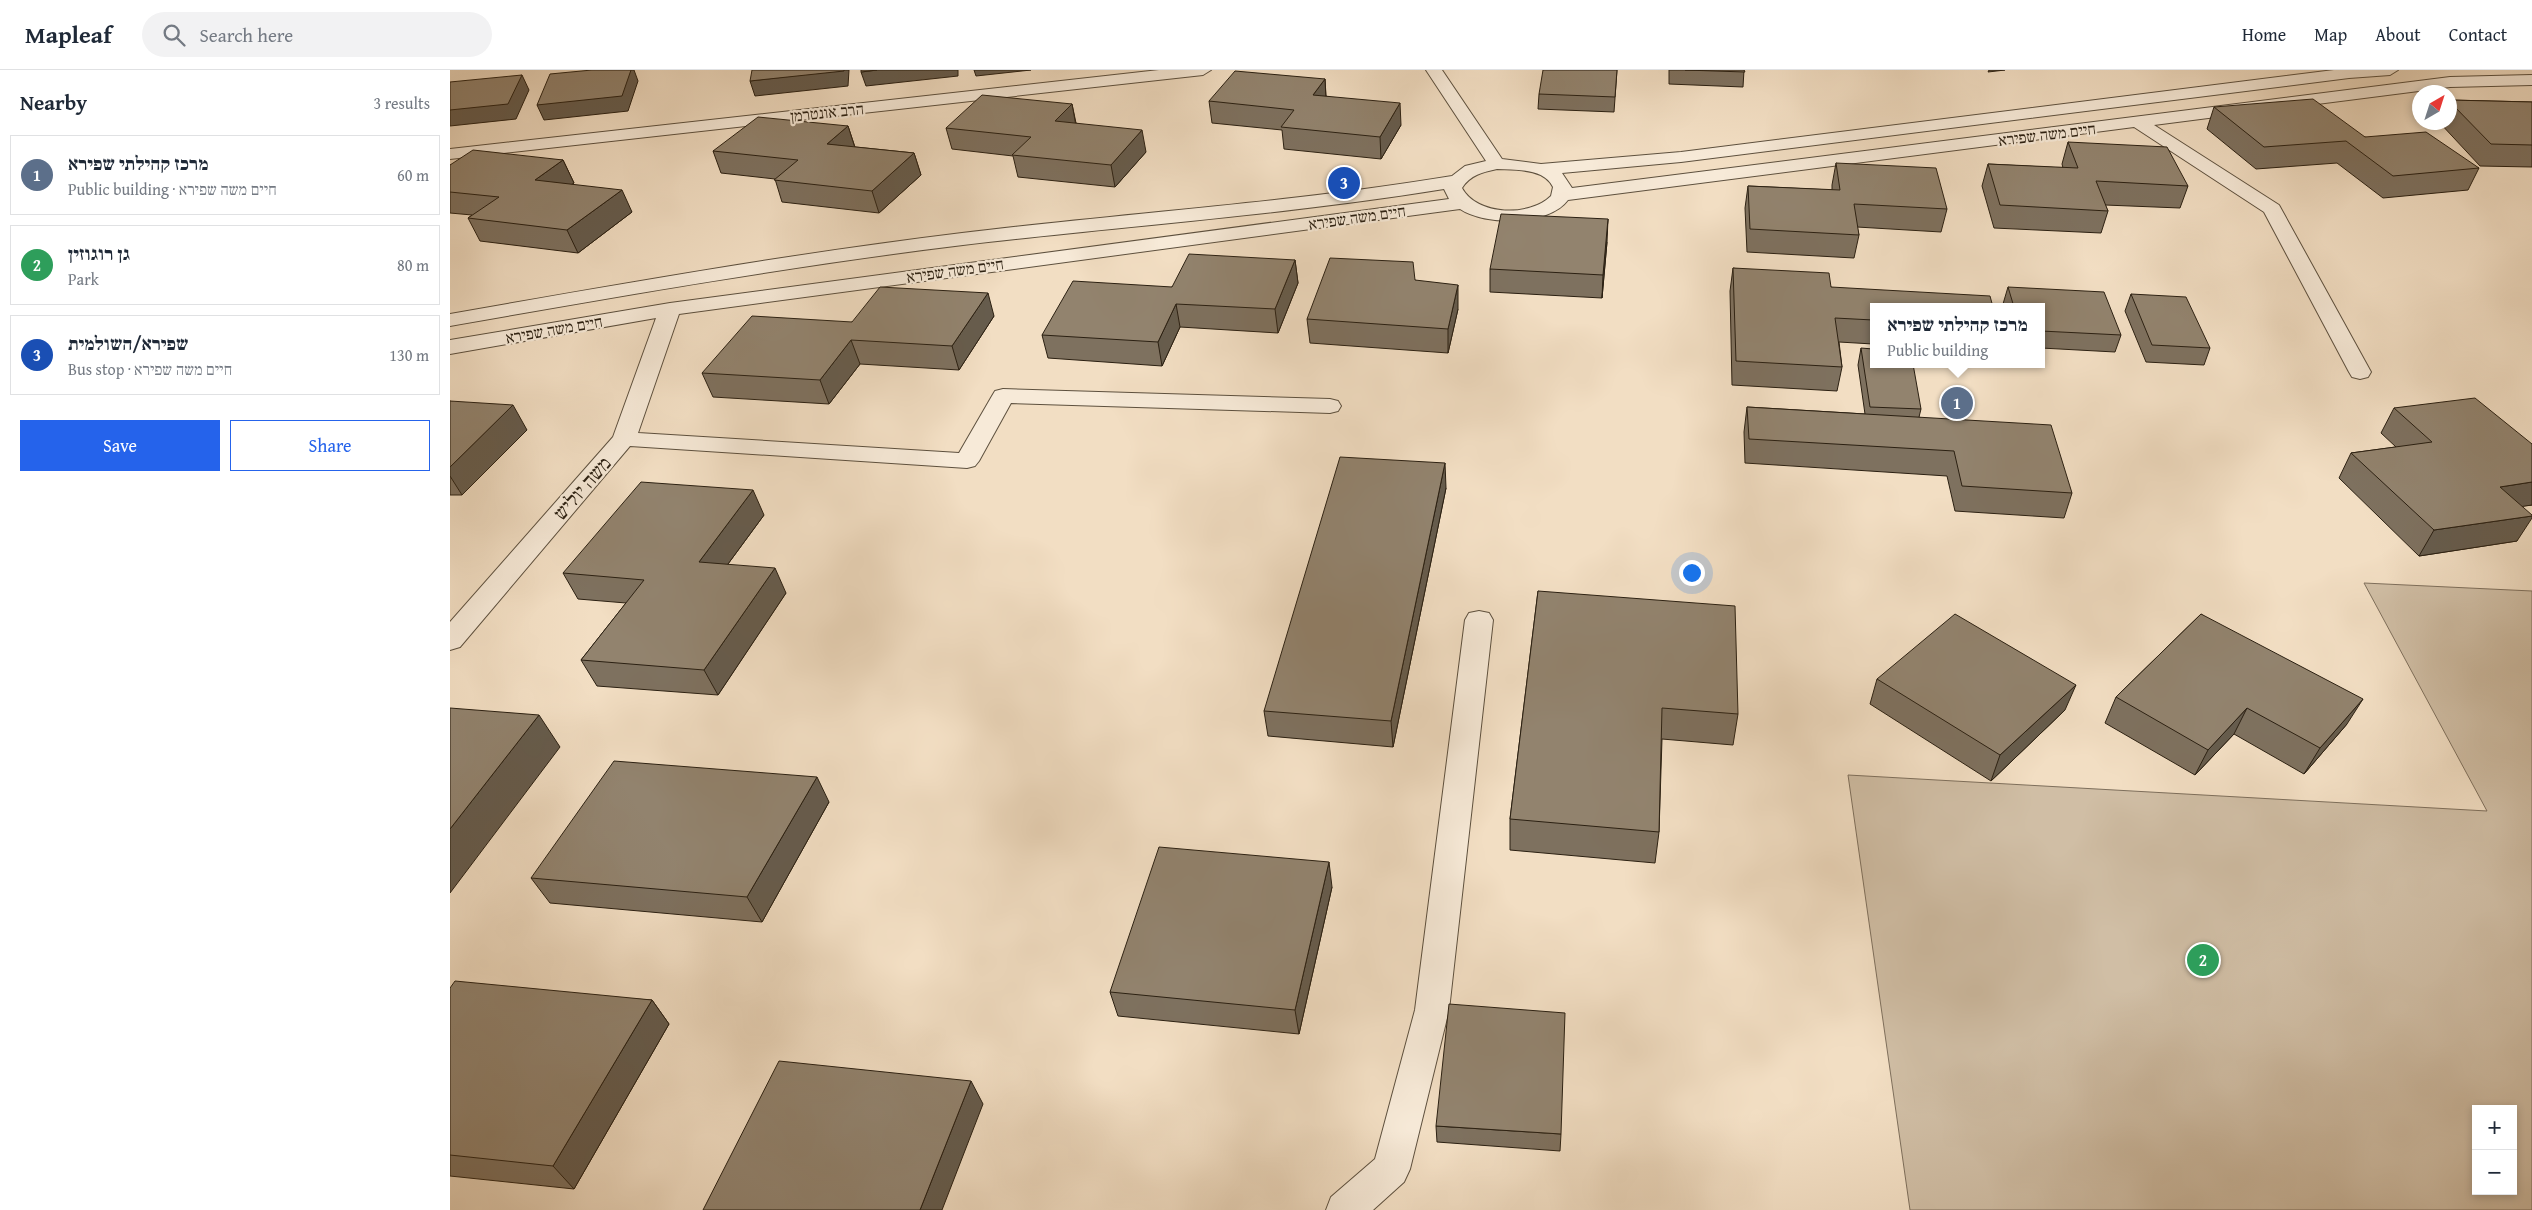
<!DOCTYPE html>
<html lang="en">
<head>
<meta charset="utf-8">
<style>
	body { margin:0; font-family:"Gentium Book Plus","Frank Ruhl Libre",serif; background:#f2f2f3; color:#1f2937 }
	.controls { position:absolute; right:15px; bottom:15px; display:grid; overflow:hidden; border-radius:0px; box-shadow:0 2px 8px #0003 }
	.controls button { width:45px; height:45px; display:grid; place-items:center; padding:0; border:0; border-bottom:1px solid #e0e1e3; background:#fff; color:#1f2937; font:25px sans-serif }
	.compass { position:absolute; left:1962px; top:15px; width:45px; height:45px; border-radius:50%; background:#fff; box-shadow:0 2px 8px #0003; rotate:39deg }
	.you { position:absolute; left:1241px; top:502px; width:18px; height:18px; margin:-12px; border:4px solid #fff; border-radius:50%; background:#1a73e8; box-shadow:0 0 0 8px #1a73e833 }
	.badge { display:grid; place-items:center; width:32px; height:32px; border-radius:50%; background:#2563eb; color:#fff; font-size:16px; font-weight:700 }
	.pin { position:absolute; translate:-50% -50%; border:2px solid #fff; box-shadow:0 1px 5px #0006 }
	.popup { position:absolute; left:1420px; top:233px; width:175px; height:65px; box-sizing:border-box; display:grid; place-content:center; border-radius:0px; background:#fff; filter:drop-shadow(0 1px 4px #0005); font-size:16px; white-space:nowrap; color:#747a83 }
	.popup b { font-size:19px; color:#1f2937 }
	.popup::after { content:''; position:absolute; left:50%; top:100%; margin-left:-10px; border:10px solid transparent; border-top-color:#fff }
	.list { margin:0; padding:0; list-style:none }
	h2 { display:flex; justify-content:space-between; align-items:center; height:65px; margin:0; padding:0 20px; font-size:21px }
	h2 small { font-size:16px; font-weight:400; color:#747a83 }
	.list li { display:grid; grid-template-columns:32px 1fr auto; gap:15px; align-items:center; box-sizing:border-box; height:80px; margin:0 10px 10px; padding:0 10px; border:1px solid #e0e1e3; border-radius:0px }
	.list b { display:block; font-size:19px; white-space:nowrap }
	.list p { margin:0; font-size:16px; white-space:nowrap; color:#747a83 }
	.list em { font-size:16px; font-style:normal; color:#747a83 }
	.actions { display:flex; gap:10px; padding:15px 20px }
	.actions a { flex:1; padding:11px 0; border:1px solid #2563eb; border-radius:0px; text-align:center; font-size:18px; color:#2563eb }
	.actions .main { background:#2563eb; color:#fff }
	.icon { flex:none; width:28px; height:28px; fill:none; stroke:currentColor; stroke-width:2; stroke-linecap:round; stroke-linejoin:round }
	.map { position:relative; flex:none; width:2082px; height:1140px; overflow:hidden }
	header { display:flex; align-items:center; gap:30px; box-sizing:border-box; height:70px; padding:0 25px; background:#fff; border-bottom:1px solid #e0e1e3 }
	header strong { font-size:24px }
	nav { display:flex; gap:28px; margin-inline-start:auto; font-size:18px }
	.search { width:350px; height:45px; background:#f2f2f3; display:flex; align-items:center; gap:12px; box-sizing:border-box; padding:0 18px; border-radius:28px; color:#747a83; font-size:19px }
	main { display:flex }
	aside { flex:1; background:#fff }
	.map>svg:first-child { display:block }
</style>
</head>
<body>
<header>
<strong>Mapleaf</strong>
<div class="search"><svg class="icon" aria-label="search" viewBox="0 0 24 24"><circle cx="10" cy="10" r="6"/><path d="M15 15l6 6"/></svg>Search here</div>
<nav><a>Home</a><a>Map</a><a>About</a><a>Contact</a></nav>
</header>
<main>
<aside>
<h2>Nearby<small>3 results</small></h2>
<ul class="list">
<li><span class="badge" style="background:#5c6f8a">1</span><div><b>מרכז קהילתי שפירא</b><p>Public building · חיים משה שפירא</p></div><em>60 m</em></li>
<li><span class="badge" style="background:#2e9e5b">2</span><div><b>גן רוגוזין</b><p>Park</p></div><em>80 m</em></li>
<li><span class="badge" style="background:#1a4fb4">3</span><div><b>שפירא/השולמית</b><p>Bus stop · חיים משה שפירא</p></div><em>130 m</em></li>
</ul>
<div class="actions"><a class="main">Save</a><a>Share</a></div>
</aside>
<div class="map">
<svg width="2082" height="1140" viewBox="0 0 2082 1140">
	<rect width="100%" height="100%" fill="#f2dec3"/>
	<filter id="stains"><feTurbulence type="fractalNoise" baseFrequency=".004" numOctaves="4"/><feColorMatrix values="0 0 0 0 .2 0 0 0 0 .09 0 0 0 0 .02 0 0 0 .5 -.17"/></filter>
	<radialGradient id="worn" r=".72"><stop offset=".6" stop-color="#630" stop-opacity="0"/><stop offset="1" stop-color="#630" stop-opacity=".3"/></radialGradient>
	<path fill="#d0bea5" stroke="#7e6f5c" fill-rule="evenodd" d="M1914 513 2082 521V1140H1460L1398 705 2037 741ZM2026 1039H2063V1121H2026Z"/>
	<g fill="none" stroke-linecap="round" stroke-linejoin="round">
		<g stroke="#5d503e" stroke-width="2">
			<path id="minor" d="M709 0H761L753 5 0 89V79Z
				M976 0H992L1052 89 1091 94 1231 82 1884 0H1948L1940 5 1899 8 1231 92 1112 103 1122 118 2000 7 2082 5V15L2000 17 1704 55 1829 135 1921 302 1918 307 1910 309 1902 307 1899 302 1814 142 1684 57 1118 130C1099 156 1035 156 1010 139L229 244 188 363 509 383 542 326 545 321 553 319 880 329 888 331 891 336 888 341 880 343 561 333 529 391 525 396 517 398 180 376 10 577 0 580V552L163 367 206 248 0 284V270L220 233 999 129 994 119C834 145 673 156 513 175 341 196 171 226 0 256V244C170 214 340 184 512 163 675 143 839 133 1002 106L1015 96 1036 91ZM1047 99C1065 100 1094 98 1103 117L1101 126C1080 147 1027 146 1012 118 1020 105 1033 102 1047 99Z
				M1029 541 1039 543 1043 550 999 940 960 1099 954 1112 923 1140H876L881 1127 925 1089 965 940 1015 550 1019 543Z"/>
		</g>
		<use href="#minor" fill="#f7ead8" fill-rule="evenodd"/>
	</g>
	<path fill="#7e715f" stroke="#2b2012" d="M1167 0 1164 42 1088 39 1089 24Z
		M1219 0H1294L1293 17 1219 14Z
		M875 9 876 26 951 55 931 89 834 79 832 60 762 53 759 31Z
		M2000 30 2082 32V97L2030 96 1989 52H2000Z
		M622 34 626 53 696 82 665 117 568 107 563 86 502 79 496 58Z
		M1764 37 1915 67 2029 98 2018 120 1933 128 1887 93 1806 99 1757 59Z
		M398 56 405 77 464 83 471 105 429 143 332 132 325 109 271 103 263 81Z
		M1618 72 1738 116 1730 138 1655 135 1658 141 1651 163 1544 158 1532 116 1538 94 1613 98 1612 94Z
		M113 90 124 113 122 114 182 142 128 183 30 171 18 148 22 145 0 143V95Z
		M1386 93 1497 139 1491 162 1407 157 1409 165 1404 188 1297 182 1295 138 1298 116 1382 120V115Z
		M1157 172 1152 228 1040 222V199Z
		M845 190 848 213 828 263 730 257 712 296 598 288 592 265 722 217Z
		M1283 198 1381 217 1423 237V274L1389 272 1392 297 1387 321 1282 315 1280 221Z
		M965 210 1008 239 998 283 860 273 857 249Z
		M1558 217 1671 265 1665 282 1591 278V237H1554L1553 234Z
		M1681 224 1760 278 1754 295 1696 292 1675 241Z
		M544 246 509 300 410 294 379 334 263 327 252 303 402 252Z
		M1411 278 1471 339 1469 347 1622 423 1614 448 1505 441 1497 406 1295 393 1294 362 1297 337 1415 344 1408 295Z
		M0 331 77 360 12 425H0Z
		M1944 338 2082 374V435L2072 436 2067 471 1969 486 1889 408 1901 383 1946 377 1931 363Z
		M996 418 943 677 818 666 814 641Z
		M314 445 278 494 336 523 268 625 147 616 131 590 176 533 128 529 113 503Z
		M1088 521 1288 644 1283 675 1212 669 1209 762 1205 793 1060 780V749Z
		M1751 544 1897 654 1854 704 1784 664 1745 705 1655 653 1666 627Z
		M1427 609 1615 640 1541 711 1420 634Z
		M379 732 312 852 100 833 81 808Z
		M882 817 849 964 668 946 660 922Z
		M0 918 202 930 219 954 124 1119 0 1106Z
		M986 1056 1111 1064 1110 1081 987 1072Z"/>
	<path fill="#665c4d" stroke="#2b2012" d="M181 0H184L188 11 178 41 94 50 87 35Z
		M394 0H399L398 16 305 26 300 11Z
		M427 0H508V6L416 16 411 2Z
		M524 0H581L526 6Z
		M1539 0H1555L1538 2Z
		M72 5 79 20 66 49 0 56V40Z
		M875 9 876 30 863 25Z
		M950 33 951 55 931 89 930 67Z
		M622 34 626 56 605 51Z
		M398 56 405 78 377 74Z
		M692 60 696 82 665 117 661 95Z
		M464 83 471 105 429 143 422 121Z
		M113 90 124 113 96 132 85 110Z
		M172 120 182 142 128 183 117 160Z
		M1158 149 1157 172 1152 228 1153 205Z
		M845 190 848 213 828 263 825 239Z
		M1008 215V239L998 283V259Z
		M538 223 544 246 509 300 502 276Z
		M726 234 730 257 712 296 708 272Z
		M401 270 410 294 379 334 370 310Z
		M63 335 77 360 12 425 0 406V397Z
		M995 393 996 418 943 677 941 651Z
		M2082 412V435L2035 442 2050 417Z
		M303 420 314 445 261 517 249 492Z
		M2082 446V448L2067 471 1969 486 1984 460Z
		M325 498 336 523 268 625 254 600Z
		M1626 615 1615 640 1541 711 1550 685Z
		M1913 629 1897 654 1854 704 1870 678Z
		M1797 638 1784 664 1745 705 1758 680Z
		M89 645 110 677 0 823V759Z
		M367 707 379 732 312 852 297 827Z
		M879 792 882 817 849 964 845 940Z
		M202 930 219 954 124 1119 103 1096Z
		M521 1011 533 1034 492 1140H470Z"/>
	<path fill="#92836e" stroke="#2b2012" d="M142 0H181L172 26 87 35 100 4Z
		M302 0H394V1L300 11Z
		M411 0H427L411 2Z
		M1093 0H1167L1165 27 1089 24Z
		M1235 0H1294L1295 2Z
		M785 1 875 9 863 25 950 33 930 67 831 57 844 40 759 31Z
		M72 5 58 34 0 40V12Z
		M532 25 622 34 605 51 692 60 661 95 562 85 581 67 496 58Z
		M1863 29 1915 67 1976 62 2029 98 1943 106 1896 71 1814 77 1764 37Z
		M2000 30 2082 32V75L2041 74 2000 32Z
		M308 47 398 56 377 74 464 83 422 121 324 110 348 90 263 81Z
		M1618 72 1717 77 1738 116 1646 111 1658 141 1550 135 1538 94 1628 98Z
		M23 80 113 90 85 110 172 120 117 160 18 148 49 127 0 122V95Z
		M1386 93 1486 98 1497 139 1404 134 1409 165 1300 159 1298 116 1390 120Z
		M1051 144 1158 149 1153 205 1040 199Z
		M739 184 845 190 825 239 726 234 708 272 592 265 623 211 722 217Z
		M880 188 963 192 965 210 1008 215 998 259 857 249Z
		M1283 198 1379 203 1381 217 1540 226 1543 237H1423V250L1385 248 1392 297 1286 291Z
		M430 217 538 223 502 276 401 270 370 310 252 303 302 246 402 252Z
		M1558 217 1654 222 1671 265 1591 261V237H1564Z
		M1681 224 1736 227 1760 278 1702 275Z
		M1411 278 1423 279V294H1463L1471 339 1420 337Z
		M2025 328 2082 374V412L2050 417 2082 445V446L1984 460 1901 383 1982 372 1944 338Z
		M0 331 63 335 0 397Z
		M1297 337 1601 355 1622 423 1512 416 1504 381 1299 369Z
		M890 387 995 393 941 651 814 641Z
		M191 412 303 420 249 492 325 498 254 600 131 590 194 510 113 503Z
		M1088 521 1285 536 1288 644 1212 638 1209 762 1060 749Z
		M1505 544 1626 615 1550 685 1427 609Z
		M1751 544 1913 629 1870 678 1797 638 1758 680 1666 627Z
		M0 638 89 645 0 759Z
		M164 691 367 707 297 827 81 808Z
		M709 777 879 792 845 940 660 922Z
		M5 911 202 930 103 1096 0 1085V918Z
		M999 934 1115 943 1111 1064 986 1056Z
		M329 991 521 1011 470 1140H253Z"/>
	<g text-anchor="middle" stroke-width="4.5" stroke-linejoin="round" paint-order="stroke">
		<g font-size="16" fill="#2b2012" stroke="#f7ead8">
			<text transform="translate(377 42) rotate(-6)" y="6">הרב אונטרמן</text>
			<text transform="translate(1597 64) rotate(-7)" y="6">חיים משה שפירא</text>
			<text transform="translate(907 147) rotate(-8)" y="6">חיים משה שפירא</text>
			<text transform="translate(505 200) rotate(-8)" y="6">חיים משה שפירא</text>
			<text transform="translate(104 259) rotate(-10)" y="6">חיים משה שפירא</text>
		</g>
		<g font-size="20" fill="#2b2012" stroke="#f7ead8">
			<text transform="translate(132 418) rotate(-49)" y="7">משה יוליש</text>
		</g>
	</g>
	<rect width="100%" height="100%" filter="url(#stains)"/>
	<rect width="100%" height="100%" fill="url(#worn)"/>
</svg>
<div class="controls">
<button>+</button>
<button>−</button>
</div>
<svg class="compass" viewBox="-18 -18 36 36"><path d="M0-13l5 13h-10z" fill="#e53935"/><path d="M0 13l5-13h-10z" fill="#747a83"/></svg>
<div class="you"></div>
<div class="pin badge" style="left:1507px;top:333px;background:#5c6f8a">1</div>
<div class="popup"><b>מרכז קהילתי שפירא</b>Public building</div>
<div class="pin badge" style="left:1753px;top:890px;background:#2e9e5b">2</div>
<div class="pin badge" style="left:894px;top:113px;background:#1a4fb4">3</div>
</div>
</main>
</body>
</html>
